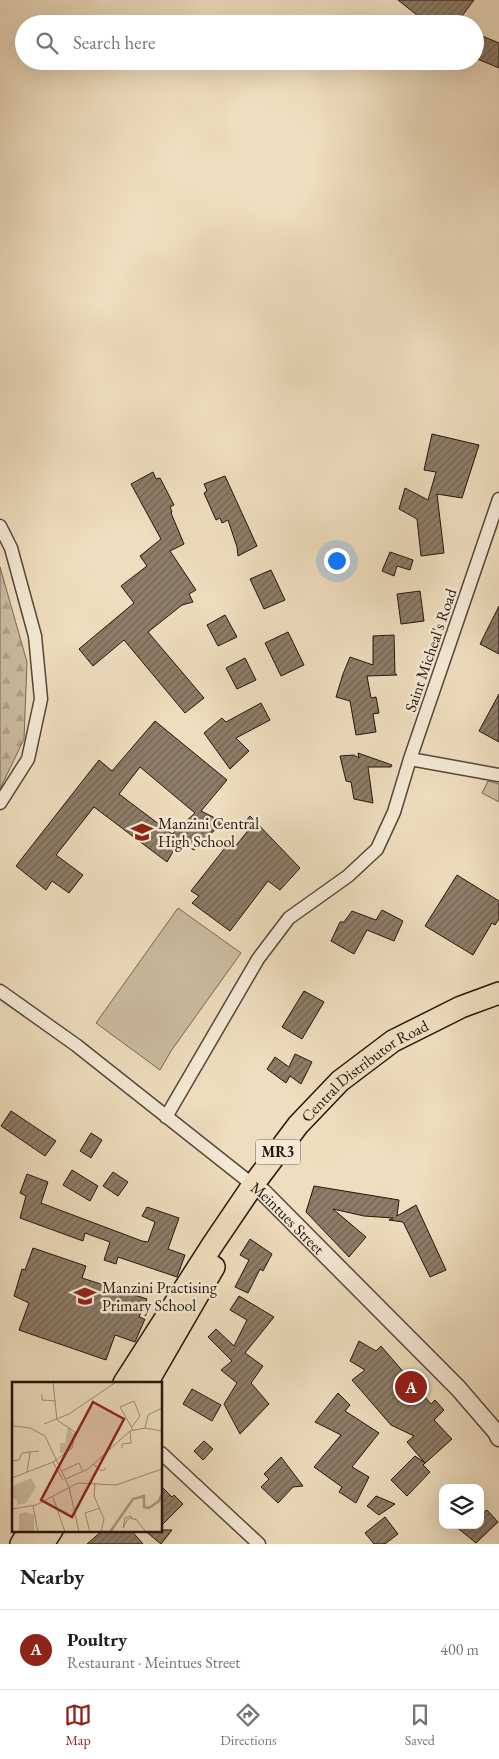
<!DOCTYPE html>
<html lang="en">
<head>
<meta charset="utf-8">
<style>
	body { margin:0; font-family:"EB Garamond",serif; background:#f6f6f6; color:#202124 }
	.controls { position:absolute; right:15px; bottom:15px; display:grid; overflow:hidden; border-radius:10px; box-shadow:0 5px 20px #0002 }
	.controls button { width:45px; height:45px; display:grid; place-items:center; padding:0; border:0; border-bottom:1px solid #e0e0e0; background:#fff; color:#202124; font:25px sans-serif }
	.you { position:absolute; left:336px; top:560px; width:18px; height:18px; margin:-12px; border:4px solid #fff; border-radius:50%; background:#1a73e8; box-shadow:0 0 0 8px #1a73e833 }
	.badge { display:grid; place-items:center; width:32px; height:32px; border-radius:50%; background:#8f2418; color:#fff; font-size:16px; font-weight:700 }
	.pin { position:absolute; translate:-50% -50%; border:2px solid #fff; box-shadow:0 1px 5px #0006 }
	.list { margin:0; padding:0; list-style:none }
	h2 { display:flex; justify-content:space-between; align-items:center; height:65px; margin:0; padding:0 20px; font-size:21px }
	h2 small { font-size:16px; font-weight:400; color:#757577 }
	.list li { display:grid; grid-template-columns:32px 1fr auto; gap:15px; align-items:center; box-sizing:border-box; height:80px; padding:0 20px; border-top:1px solid #e0e0e0 }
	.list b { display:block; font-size:19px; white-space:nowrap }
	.list p { margin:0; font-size:16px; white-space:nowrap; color:#757577 }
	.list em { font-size:16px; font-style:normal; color:#757577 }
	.icon { flex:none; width:28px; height:28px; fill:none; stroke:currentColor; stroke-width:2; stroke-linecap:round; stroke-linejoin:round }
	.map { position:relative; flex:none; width:499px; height:1544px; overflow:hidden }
	.search { position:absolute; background:#fff; box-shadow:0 5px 20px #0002; left:15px; right:15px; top:15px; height:55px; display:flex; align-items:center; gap:12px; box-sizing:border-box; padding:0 18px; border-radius:28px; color:#757577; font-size:19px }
	.sheet { height:145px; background:#fff }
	nav { display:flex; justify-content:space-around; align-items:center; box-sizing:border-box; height:70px; border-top:1px solid #e0e0e0; background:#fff; font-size:14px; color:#757577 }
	nav a { display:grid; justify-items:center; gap:2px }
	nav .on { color:#8f2418 }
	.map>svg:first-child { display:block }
</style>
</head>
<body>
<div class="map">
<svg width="499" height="1544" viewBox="0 0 499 1544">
	<defs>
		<pattern id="forest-firs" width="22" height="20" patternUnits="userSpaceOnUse" patternTransform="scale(1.25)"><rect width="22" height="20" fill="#cbbba0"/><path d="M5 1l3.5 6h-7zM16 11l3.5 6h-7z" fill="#aea088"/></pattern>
		<pattern id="building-hatch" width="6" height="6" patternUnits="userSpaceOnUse" patternTransform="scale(1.25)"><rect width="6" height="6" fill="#8d7d68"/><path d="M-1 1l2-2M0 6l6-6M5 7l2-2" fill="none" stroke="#736554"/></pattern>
	</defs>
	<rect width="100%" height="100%" fill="#eeddbe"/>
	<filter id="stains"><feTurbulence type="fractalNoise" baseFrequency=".004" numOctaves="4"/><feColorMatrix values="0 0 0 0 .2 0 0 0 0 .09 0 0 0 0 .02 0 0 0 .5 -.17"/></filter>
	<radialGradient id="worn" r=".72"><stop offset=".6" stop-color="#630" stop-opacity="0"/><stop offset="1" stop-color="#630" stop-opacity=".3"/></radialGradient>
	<path fill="url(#forest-firs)" stroke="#776856" d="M0 567 27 662 24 739 0 789Z"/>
	<path fill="#cbbba0" stroke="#776856" d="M488 781 499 784V802L482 793Z
		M178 908 241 953 171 1051 160 1070 96 1023Z"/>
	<path fill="url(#building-hatch)" stroke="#23150b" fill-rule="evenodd" d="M398 0H474L456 24H431L423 17 422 19Z
		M475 33 499 43V68L475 58Z
		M432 434 479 445 462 498 437 494 444 553 421 556 417 519 399 509 405 488 428 500 436 472 424 470Z
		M153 472 156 479 160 478 174 505 170 507 172 512 171 513 184 544 170 551 196 590 189 594 193 602 182 605 148 632 204 698 185 713 124 640 93 666 79 649 134 603 121 586 147 566 140 556 161 539 131 484Z
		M225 476 257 546 238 556 237 547 228 520 222 523 220 518 216 520 204 493 207 491 204 484Z
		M390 552 413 560 410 570 397 566 394 576 382 571Z
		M271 570 285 600 264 609 250 579Z
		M420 591 424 621 401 624 397 594Z
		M499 606V654L480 644Z
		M225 615 237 637 218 646 207 625Z
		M288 632 304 665 281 676 265 643Z
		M394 635 395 674 397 675 367 676 371 698 376 697 379 713 373 714 376 732 356 735 350 701 336 697 343 674 350 657 373 665V636Z
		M245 658 256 680 237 689 226 668Z
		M499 694V742L479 731Z
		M261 703 270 720 236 738 249 751 230 769 204 733 222 718 226 722Z
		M155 721 227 780 201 811 223 822 194 850 179 841 167 862 94 807 56 855 83 875 69 893 52 881 46 890 16 866 99 760 112 771ZM140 767 195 813 172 834 119 794Z
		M358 753 392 765 391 767H368L373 803 354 799 351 782 346 781 340 756 354 755 359 758Z
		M250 816 300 868 280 890 268 881 230 931 192 903 199 896 191 891 228 844 234 848 247 832 242 826Z
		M457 875 499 901V919L495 925 492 923 473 955 425 926Z
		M382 910 403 921 394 941 367 930 354 954 331 941 340 922H344L352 911 376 920Z
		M304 991 324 1002 302 1039 282 1027Z
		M295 1054 312 1062 301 1084 290 1076 286 1083 267 1069 275 1057 289 1067Z
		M11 1111 56 1141 45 1156 1 1126Z
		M91 1133 102 1140 91 1158 80 1151Z
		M72 1170 98 1186 90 1201 63 1185Z
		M113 1172 128 1182 118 1196 103 1186Z
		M27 1174 48 1182 41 1203 142 1241 148 1242 155 1222 142 1216 147 1207 179 1218 168 1249 185 1255 177 1277 118 1257 116 1264 104 1260 110 1242 85 1233 83 1241 20 1218 26 1196 20 1193Z
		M314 1186 399 1200 397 1216 416 1205 446 1270 430 1277 403 1222 389 1220 393 1218 364 1216 333 1209 366 1237 349 1257 306 1212Z
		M250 1239 272 1254 263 1271 260 1269 248 1293 235 1287 249 1260 240 1255Z
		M33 1248 86 1266 82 1278 147 1299 139 1317 145 1319 135 1342 115 1335 106 1360 19 1330 29 1303 14 1296 22 1269 25 1270Z
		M239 1296 274 1317 245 1353 263 1366 251 1383 269 1404 240 1434 224 1404 237 1383 221 1370 232 1361 208 1337 216 1329 234 1346 247 1320 230 1310Z
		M359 1341 376 1351 381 1346 431 1404 435 1400 444 1410 434 1420 452 1439 423 1465 430 1472 407 1496 391 1480 415 1456 425 1463 407 1442 414 1436 391 1425 352 1380 365 1370 350 1361Z
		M192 1389 221 1405 212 1421 183 1404Z
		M338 1393 350 1405 345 1411 379 1433 352 1467 369 1477 356 1503 339 1492 342 1487 314 1467 341 1435 315 1422Z
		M204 1441 213 1449 203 1460 194 1451Z
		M281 1457 303 1486 293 1487 278 1503 261 1487 269 1479 264 1474Z
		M161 1486 172 1497 174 1495 183 1504 161 1526Z
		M376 1496 395 1504 379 1515 367 1506Z
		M487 1510 498 1522 476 1543 454 1525H480V1516Z
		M385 1517 398 1534 385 1544H374L365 1533Z
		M103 1530H131L143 1544H87Z
		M144 1530H172L161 1544Z"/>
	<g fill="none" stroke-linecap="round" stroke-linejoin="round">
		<g stroke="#564738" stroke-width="15">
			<path id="minor" d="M0 526 11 548 35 636 41 699 28 759 0 803
				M410 759 499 775
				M0 991 76 1045 253 1185
				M166 1117 258 959 289 918 348 876 377 849 394 812 410 759 499 499
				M161 1453 259 1544"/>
		</g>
		<g stroke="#564738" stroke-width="19">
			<g id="tertiary">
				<path id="s1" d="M253 1185 263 1192 458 1388 496 1432 499 1438"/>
			</g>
		</g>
		<g stroke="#23150b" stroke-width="24">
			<g id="trunk">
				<path id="s2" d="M124 1383 213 1244 253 1185 298 1125 340 1081 393 1041 461 1007 499 993"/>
				<path d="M147 1383 214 1267"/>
				<path d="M21 1544 30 1530"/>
				<path d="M43 1544 52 1530"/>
			</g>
		</g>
		<use href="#minor" stroke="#f4e9d5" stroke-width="12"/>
		<use href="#tertiary" stroke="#f4e9d5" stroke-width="16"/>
		<use href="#trunk" stroke="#eeddbe" stroke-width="21"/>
	</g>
	<defs>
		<g id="school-bare" transform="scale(1.725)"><path d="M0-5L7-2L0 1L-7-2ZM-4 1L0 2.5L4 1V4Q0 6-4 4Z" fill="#8f2418" stroke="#f4e9d5" stroke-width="2.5" paint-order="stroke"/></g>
	</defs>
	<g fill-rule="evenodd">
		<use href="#school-bare" x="142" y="832"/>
		<use href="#school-bare" x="85" y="1296"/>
	</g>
	<g text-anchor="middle" stroke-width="5" stroke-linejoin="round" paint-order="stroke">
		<rect fill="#f4e9d5" stroke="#625548" stroke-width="1" x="255.5" y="1139.5" width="45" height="25" rx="4"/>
		<g font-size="15" font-weight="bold" fill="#23150b">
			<text x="278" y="1157">MR3</text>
		</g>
		<g font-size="16" fill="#23150b" stroke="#f4e9d5">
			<text transform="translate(430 650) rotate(-71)" y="6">Saint Micheal's Road</text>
			<text dy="6" stroke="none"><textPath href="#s2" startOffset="398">Central Distributor Road</textPath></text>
			<text dy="6" stroke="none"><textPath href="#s1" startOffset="48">Meintues Street</textPath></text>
		</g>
		<g font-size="16" fill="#23150b" stroke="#f4e9d5" text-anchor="start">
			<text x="158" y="829">Manzini Central<tspan x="158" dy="18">High School</tspan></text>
			<text x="102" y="1293">Manzini Practising<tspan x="102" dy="18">Primary School</tspan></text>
		</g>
	</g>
	<g transform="translate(12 1382)">
		<rect width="150" height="150" fill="#eeddbe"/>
		<path d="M56 44 62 53 60 63 53 71H48V61H53Z" fill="#cbbba0"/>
		<path d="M19 96 24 105 14 121 5 123V119L0 115 1 104ZM14 130 22 133V150H7V132Z" fill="#cbbba0"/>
		<path fill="none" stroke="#a99981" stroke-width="2.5" d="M98 150 121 117 132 114V125L137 126 147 119 150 112"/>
		<path fill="none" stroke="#9d8d76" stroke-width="1" d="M30 12V18L44 19M0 29 1 44M32 42 57 32 104 0M1 44 18 46 33 54 57 105 67 150M119 46 128 34 122 19 108 25 121 48M133 46 136 33 150 26M110 66V62L119 61 118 49M0 79 7 78 10 71 27 69M41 80 51 98M81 82 90 89 94 86M50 89 67 81 70 88M15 90 18 71M0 96 41 80 60 66 63 50 45 38 41 0M54 97 76 87 118 49 133 46 150 49M83 101 82 114 92 137 89 150M41 115 53 150M21 124 26 150M0 127 24 123 66 101 104 103 150 87M123 136 134 150M121 137 119 134 113 136 111 146 115 138 118 136H119L121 137 122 138 124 137M78 150 73 131 88 126"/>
		<path fill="#8f2418" fill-opacity="0.15" stroke="#8f2418" stroke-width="2.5" d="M81 20 112 37 60 135 29 118Z"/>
		<rect width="150" height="150" fill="none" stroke="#23150b" stroke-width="2.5"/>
	</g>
	<rect width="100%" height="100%" filter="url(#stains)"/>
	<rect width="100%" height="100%" fill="url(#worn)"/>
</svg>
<div class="controls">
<button><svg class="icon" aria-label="layers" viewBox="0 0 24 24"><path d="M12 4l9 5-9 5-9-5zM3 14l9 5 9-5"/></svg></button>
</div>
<div class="you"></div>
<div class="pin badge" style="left:411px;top:1387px">A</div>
<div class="search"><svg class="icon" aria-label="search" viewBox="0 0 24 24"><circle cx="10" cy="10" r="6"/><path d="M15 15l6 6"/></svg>Search here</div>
</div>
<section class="sheet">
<h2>Nearby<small></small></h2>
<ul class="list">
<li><span class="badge">A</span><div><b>Poultry</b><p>Restaurant · Meintues Street</p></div><em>400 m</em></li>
</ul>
</section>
<nav>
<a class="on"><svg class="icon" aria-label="map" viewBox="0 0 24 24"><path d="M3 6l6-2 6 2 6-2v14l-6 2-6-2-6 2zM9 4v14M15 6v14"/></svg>Map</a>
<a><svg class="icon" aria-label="directions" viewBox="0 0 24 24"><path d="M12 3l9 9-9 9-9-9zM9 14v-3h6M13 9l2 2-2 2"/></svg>Directions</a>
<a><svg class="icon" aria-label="saved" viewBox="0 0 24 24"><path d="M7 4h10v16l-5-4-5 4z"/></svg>Saved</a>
</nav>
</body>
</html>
